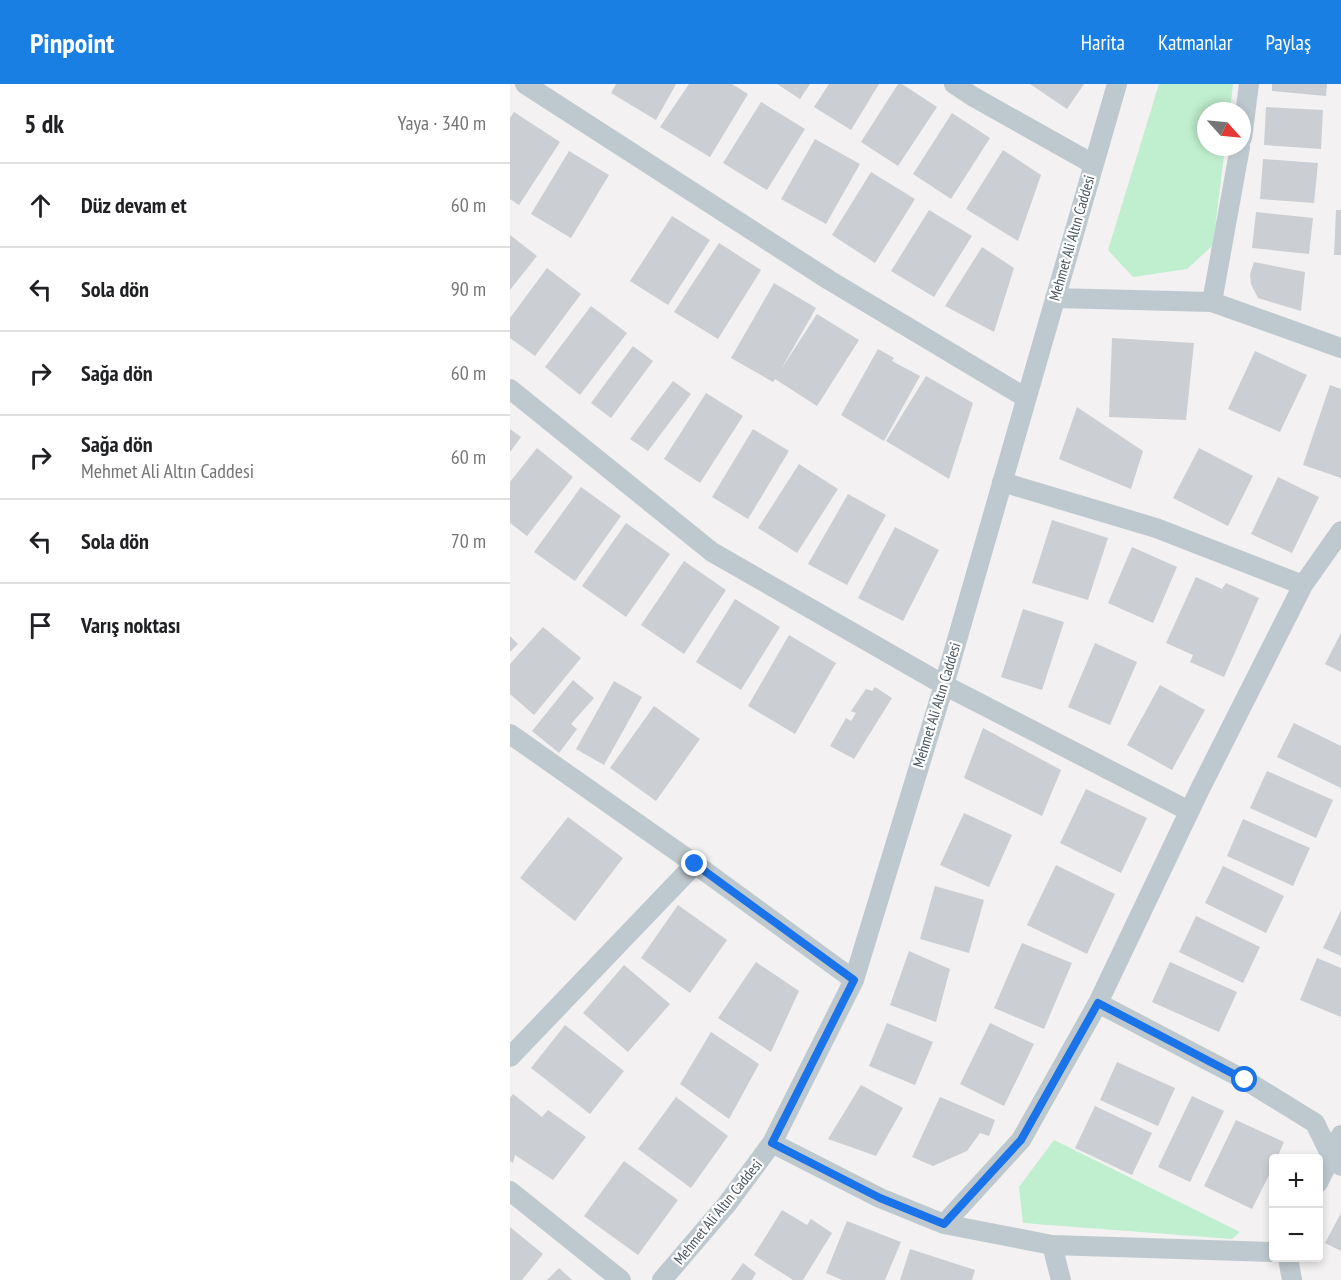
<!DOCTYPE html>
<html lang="tr">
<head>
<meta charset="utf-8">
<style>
	body { margin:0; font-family:"PT Sans Narrow",sans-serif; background:#f2f2f2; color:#202124 }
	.controls { position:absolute; right:18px; bottom:18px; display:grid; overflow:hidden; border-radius:6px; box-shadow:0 3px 9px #0003 }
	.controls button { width:54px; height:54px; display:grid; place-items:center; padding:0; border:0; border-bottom:2px solid #e0e0e0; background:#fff; color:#202124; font:30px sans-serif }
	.compass { position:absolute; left:687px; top:18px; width:54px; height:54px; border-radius:50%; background:#fff; box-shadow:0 3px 9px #0003; rotate:117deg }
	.stop { position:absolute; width:18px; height:18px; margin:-14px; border:4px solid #1a73e8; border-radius:50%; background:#fff }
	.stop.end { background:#1a73e8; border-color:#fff; box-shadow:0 2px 6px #0008 }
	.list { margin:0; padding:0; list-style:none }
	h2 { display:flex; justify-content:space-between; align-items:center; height:78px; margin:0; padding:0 24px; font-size:26px }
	h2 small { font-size:20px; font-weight:400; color:#757577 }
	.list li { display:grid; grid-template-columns:39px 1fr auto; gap:18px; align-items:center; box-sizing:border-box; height:84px; padding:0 24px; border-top:2px solid #e0e0e0 }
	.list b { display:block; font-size:22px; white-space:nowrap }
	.list p { margin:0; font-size:20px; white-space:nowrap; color:#757577 }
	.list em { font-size:20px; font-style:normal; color:#757577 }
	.icon { flex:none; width:33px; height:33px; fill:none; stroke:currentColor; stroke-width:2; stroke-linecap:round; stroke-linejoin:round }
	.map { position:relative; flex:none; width:831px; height:1196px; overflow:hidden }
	header { display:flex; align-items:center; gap:36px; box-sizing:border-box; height:84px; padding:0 30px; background:#1a7fe3; color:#fff }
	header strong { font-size:28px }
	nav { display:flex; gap:33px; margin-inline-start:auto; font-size:21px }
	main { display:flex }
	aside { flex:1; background:#fff }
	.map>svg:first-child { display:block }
</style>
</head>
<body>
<header>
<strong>Pinpoint</strong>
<nav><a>Harita</a><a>Katmanlar</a><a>Paylaş</a></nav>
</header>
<main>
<aside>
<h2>5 dk<small>Yaya · 340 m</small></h2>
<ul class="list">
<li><svg class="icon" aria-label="ahead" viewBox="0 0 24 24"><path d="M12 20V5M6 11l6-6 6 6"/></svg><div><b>Düz devam et</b></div><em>60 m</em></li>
<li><svg class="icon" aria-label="left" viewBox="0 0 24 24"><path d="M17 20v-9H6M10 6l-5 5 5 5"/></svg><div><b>Sola dön</b></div><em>90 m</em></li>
<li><svg class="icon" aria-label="right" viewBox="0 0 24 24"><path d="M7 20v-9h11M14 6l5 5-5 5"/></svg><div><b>Sağa dön</b></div><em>60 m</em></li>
<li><svg class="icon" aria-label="right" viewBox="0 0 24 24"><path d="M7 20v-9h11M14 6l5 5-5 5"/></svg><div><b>Sağa dön</b><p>Mehmet Ali Altın Caddesi</p></div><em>60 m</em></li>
<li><svg class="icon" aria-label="left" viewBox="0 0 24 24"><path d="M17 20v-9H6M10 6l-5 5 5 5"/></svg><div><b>Sola dön</b></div><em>70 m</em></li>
<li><svg class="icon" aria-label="arrive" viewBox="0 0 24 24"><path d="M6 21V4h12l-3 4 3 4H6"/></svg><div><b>Varış noktası</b></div></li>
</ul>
</aside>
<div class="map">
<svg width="831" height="1196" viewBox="0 0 831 1196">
	<rect width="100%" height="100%" fill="#f3f1f1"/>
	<path fill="#c0efcf" d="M649 0H723L720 27H696V63H715L703 161 677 185 623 193 598 166Z
		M544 1056 730 1148 722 1155 513 1139 509 1103Z"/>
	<path fill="#cbced3" d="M106 0H166L146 36 101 9Z
		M179 0H222L238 10 200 73 150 43Z
		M267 0H300L290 15Z
		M319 0H369L341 46 304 23Z
		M388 0H392L427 23 388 82 351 58Z
		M520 0H574L557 25Z
		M762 0H817L816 12 762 7Z
		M251 18 295 45 257 106 213 79Z
		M756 23 813 26 811 65 754 61Z
		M4 28 50 58 9 121 0 115V34Z
		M442 29 480 54 441 115 403 90Z
		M305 55 350 80 316 140 271 115Z
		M493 66 531 91 508 157 456 125Z
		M59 67 99 91 61 154 21 130Z
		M753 75 808 79 804 119 750 115Z
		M361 88 405 115 365 179 322 151Z
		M419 126 462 152 424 213 381 187Z
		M826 126H831V171H824Z
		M746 128 803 134 799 170 742 164Z
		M162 132 200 156 158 221 120 197Z
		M0 151 27 172 0 206Z
		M209 159 251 186 208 255 164 228Z
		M472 163 504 184 484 248 435 222Z
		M744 178 795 188 791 227 748 214 741 200 740 190Z
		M37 184 71 210 25 272 0 254V234Z
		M264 199 306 224 270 287 307 230 349 256 307 322 265 295 263 298 221 274Z
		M81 222 117 249 70 311 35 283Z
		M602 254 684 259 676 336 599 333Z
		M123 262 143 277 101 334 81 319Z
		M368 265 384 274 382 277 410 292 374 357 331 331Z
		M745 267 797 291 770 348 718 325Z
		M416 292 463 319 439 395 376 357Z
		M163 297 181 310 138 367 120 355Z
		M820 301 831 305V394L793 381Z
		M196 309 233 332 190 399 154 375Z
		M567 323 633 367 621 405 549 375Z
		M0 345 11 353 0 368Z
		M243 345 279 367 238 435 202 413Z
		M27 364 63 393 17 452 0 439V398Z
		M689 364 743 392 718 442 663 414Z
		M289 380 328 405 287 469 248 444Z
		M768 393 809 413 782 469 741 450Z
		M71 403 111 432 65 497 24 468Z
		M338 410 376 431 337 501 298 480Z
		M542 436 598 454 578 516 522 499Z
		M116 439 160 470 116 533 72 502Z
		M385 443 429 466 393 537 348 514Z
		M622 463 667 483 643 539 598 519Z
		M174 477 216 506 174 570 131 541Z
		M686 493 712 505 716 499 749 514 714 593 680 578 683 571 656 559Z
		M225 515 270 543 231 606 186 578Z
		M513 525 554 538 532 606 491 593Z
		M33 543 71 574 24 631 0 610V580Z
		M831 549V588L815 580Z
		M279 551 326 579 285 650 238 622Z
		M0 552 8 560 0 568Z
		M585 559 627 578 600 641 558 623Z
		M63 596 84 614 61 640 67 645 49 669 22 647Z
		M104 597 132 613 94 681 66 665Z
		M650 601 695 626 662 686 617 661Z
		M365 603 382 614 344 675 320 662 336 634 341 637 346 629 341 627 356 605 362 607Z
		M144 622 190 655 146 717 100 684Z
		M784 639 831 662V704L767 673Z
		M473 644 551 686 532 732 454 694Z
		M757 687 823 716 806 754 740 724Z
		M576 705 637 734 611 789 550 759Z
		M454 729 502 751 479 803 430 781Z
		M58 733 113 774 65 837 10 794Z
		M733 735 800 764 783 802 717 772Z
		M546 781 605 810 577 870 517 841Z
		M713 782 774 812 756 849 695 819Z
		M425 802 474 816 459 869 410 855Z
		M168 821 217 856 180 909 131 874Z
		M831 826V872L813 864Z
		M686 832 750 863 733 899 669 868Z
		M512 859 562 879 534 945 484 924Z
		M399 867 440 885 426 938 380 921Z
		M807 874 831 884V933L790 916Z
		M246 878 289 907 261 968 208 934Z
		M660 878 727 908 709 948 642 918Z
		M114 881 160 920 118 968 73 929Z
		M377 939 423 958 405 1001 359 982Z
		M480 939 524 960 494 1022 450 1000Z
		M55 941 114 987 80 1030 21 984Z
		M201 948 249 980 219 1035 170 1000Z
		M607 978 665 1004 648 1042 590 1016Z
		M351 1001 393 1024 366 1072 318 1055Z
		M3 1010 32 1033 38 1026 76 1053 43 1096 5 1071 3 1079 0 1077V1014Z
		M682 1012 714 1027 680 1098 648 1083Z
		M166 1013 218 1052 181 1104 128 1065Z
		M430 1013 485 1036 479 1052 470 1049 457 1067 423 1082 402 1073Z
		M585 1022 642 1049 622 1091 565 1064Z
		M726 1036 774 1058 767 1074H764V1081L742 1125 694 1102Z
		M114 1077 168 1116 128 1171 74 1132Z
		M272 1126 297 1141 301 1135 322 1149 293 1196H283L244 1171Z
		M831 1129V1167L815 1159Z
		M337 1137 391 1158 375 1196H332L316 1189Z
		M0 1143 33 1170 12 1196H0Z
		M400 1165 465 1186 462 1196H390Z
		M233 1179 246 1189 242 1196H221Z
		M49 1184 62 1196H37Z"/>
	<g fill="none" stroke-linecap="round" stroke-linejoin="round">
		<path stroke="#bec9cf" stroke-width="20" d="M15 0 319 196 516 314
			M444 0 462 12 583 80
			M732 54 739 0
			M545 214 702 218 831 264
			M702 218 730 63
			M0 305 202 468 434 601 679 727
			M492 398 646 444 793 501
			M0 650 185 780 344 896
			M588 919 735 996 805 1039 821 1072 831 1082
			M0 973 185 780
			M262 1059 370 1114 434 1140 542 1161 764 1168
			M808 1099 831 1051
			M0 1107 111 1196
			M434 1140 511 1056 588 919 690 705 793 501 831 447
			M542 1161 551 1196
			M778 1174 782 1196
			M152 1196 217 1120 262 1059 344 896 434 601 607 0"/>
	</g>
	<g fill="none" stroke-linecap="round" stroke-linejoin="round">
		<path stroke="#1a73e8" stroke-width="8" d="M185 780 344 896 262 1059 370 1114 434 1140 511 1056 588 919 735 996"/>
	</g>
	<g text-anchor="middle" stroke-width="4.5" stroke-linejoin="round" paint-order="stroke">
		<g font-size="15" fill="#48555e" stroke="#fff">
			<text transform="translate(562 154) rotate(-74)" y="5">Mehmet Ali Altın Caddesi</text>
			<text transform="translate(427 621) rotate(-73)" y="5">Mehmet Ali Altın Caddesi</text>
			<text transform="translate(208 1128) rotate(-51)" y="5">Mehmet Ali Altın Caddesi</text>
		</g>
	</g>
</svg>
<div class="controls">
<button>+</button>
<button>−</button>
</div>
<svg class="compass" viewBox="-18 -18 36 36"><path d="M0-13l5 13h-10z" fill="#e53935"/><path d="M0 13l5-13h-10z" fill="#757577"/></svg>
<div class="stop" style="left:735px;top:996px"></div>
<div class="stop end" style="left:185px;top:780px"></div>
</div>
</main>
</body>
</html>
